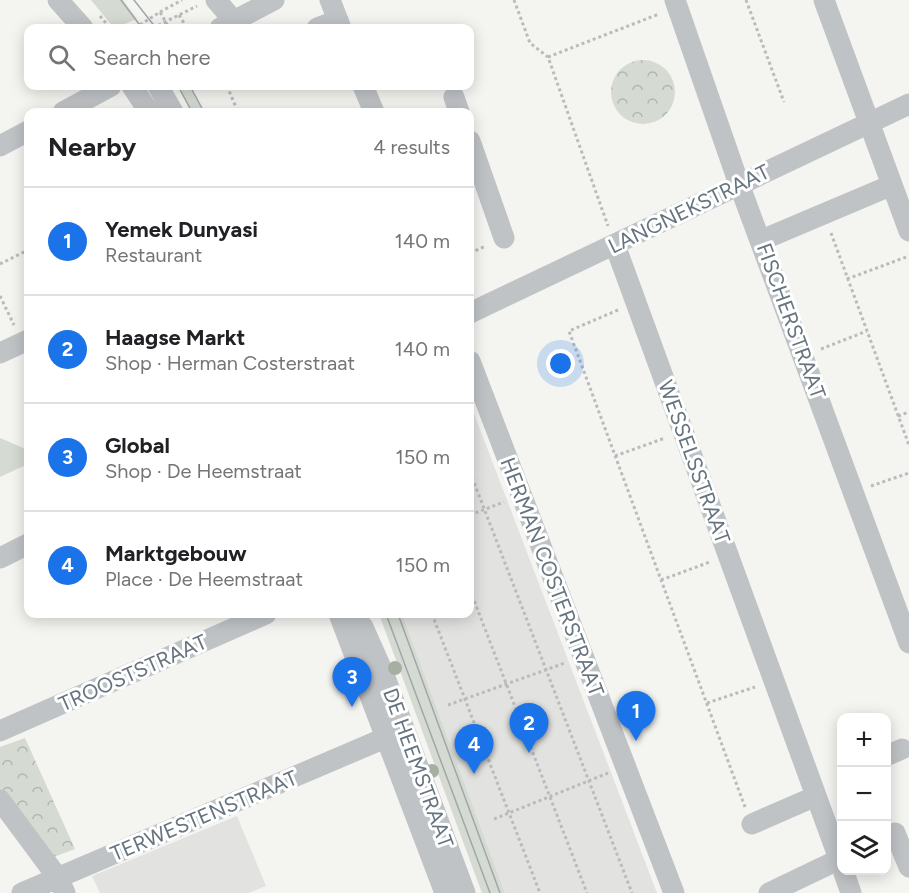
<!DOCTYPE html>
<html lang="en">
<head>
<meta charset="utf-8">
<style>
	body { margin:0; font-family:Figtree,sans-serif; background:#f6f6f6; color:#202124 }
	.controls { position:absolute; right:18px; bottom:18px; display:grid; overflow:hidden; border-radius:12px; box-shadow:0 3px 15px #0003 }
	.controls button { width:54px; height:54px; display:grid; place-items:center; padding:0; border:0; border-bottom:2px solid #e0e0e0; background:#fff; color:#202124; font:30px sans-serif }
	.you { position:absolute; left:561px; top:364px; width:21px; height:21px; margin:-15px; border:4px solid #fff; border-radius:50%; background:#1a73e8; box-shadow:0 0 0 9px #1a73e833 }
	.badge { display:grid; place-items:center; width:39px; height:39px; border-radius:50%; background:#1a73e8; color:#fff; font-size:20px; font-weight:700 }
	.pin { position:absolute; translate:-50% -50px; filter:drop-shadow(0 2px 3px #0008) }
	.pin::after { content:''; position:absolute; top:32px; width:21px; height:18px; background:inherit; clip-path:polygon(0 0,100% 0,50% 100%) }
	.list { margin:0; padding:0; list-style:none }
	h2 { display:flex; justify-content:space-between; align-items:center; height:78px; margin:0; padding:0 24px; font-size:26px }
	h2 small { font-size:20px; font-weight:400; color:#757577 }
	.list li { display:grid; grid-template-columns:39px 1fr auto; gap:18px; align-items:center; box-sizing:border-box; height:108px; padding:0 24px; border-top:2px solid #e0e0e0 }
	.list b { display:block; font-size:22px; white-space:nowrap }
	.list p { margin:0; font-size:20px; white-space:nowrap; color:#757577 }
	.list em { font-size:20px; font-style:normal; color:#757577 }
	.icon { flex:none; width:33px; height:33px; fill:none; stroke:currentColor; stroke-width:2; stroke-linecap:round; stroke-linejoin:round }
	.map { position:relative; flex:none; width:909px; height:893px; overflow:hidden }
	.search { position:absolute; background:#fff; box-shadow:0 3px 15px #0003; left:24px; top:24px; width:450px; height:66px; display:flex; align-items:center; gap:15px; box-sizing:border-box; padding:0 21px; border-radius:12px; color:#757577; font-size:22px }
	.panel { position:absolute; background:#fff; box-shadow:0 3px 15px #0003; left:24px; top:108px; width:450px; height:510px; border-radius:12px }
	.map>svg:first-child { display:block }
</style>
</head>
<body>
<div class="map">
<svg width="909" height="893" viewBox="0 0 909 893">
	<defs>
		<pattern id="forest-crowns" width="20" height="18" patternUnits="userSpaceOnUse" patternTransform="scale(1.5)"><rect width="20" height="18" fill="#d5dbd2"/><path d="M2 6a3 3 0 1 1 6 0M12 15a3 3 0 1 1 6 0" fill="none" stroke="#b1b6b0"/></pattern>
	</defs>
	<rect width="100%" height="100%" fill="#f4f4f1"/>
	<path fill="#e2e3e1" d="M470 403 657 893H505L402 614H470Z
		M237 816 266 886 248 893H100L92 876Z"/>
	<path fill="#d5dbd2" d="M91 0H123L137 19 114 28Z
		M185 86H190L203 112H192L179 88Z
		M0 438 28 450V464L0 477Z
		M379 614H402L505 893H482Z"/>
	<path fill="url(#forest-crowns)" d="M611 92a32 32 0 1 1 64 0a32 32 0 1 1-64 0Z
		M25 738 75 849 51 858 0 790V747Z"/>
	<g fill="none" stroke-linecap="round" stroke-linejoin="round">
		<path stroke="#b9bbbd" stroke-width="3" stroke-dasharray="3 3" stroke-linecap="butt" d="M514 0 530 43 548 57 608 226
			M746 0 784 102
			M160 12 182 0
			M179 15 187 28
			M100 16 110 28
			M135 28 160 12 169 28
			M153 28 197 6
			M548 57 659 14
			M227 86 238 112
			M831 233 909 445
			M470 253 486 246
			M0 264 28 250
			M847 279 909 256
			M0 296 14 325
			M618 310 569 331 745 807
			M821 349 867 331
			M898 416 909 412
			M615 456 665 438
			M470 472 632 893
			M871 486 909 473
			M470 515 504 502
			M661 580 710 562
			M470 590 587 893
			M432 614 540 893
			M707 703 755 687
			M448 705 565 663
			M494 819 608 773"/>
		<path stroke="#c0c3c6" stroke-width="21" d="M58 0 83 28
			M216 0 234 21
			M330 0 341 28
			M675 0 739 184 909 643
			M824 0 909 231
			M220 28 274 0
			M317 28 338 20
			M132 86 149 112
			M158 86 173 112
			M363 86 374 112
			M454 97 459 112
			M63 112 111 86
			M470 141 504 238
			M0 146 28 131
			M762 240 892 185
			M615 245 842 867
			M470 313 909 104
			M0 353 28 340
			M470 361 674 893
			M0 558 28 544
			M339 614 445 893
			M352 614 363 627 383 672 465 893
			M0 731 266 614
			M886 756 902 749
			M0 800 58 878 65 893
			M752 824 816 796
			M895 833 909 867
			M843 870 851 893
			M22 893 385 738
			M769 893 842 858"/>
		<path stroke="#a1a6aa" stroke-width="1.5" d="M121 0 142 28
			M134 0 156 28
			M178 86 192 112
			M190 86 204 112
			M386 614 490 893
			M398 614 500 893"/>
	</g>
	<g fill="#a7afa3">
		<circle cx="395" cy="668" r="7"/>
		<circle cx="432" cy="771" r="7"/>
	</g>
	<g text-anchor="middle" stroke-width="6" stroke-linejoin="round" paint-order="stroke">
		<g font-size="21" fill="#66747f" stroke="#fff">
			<text transform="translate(689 209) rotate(-26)" y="7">LANGNEKSTRAAT</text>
			<text transform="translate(791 321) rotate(70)" y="7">FISCHERSTRAAT</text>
			<text transform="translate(694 462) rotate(70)" y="7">WESSELSSTRAAT</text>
			<text transform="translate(552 577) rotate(69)" y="7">HERMAN COSTERSTRAAT</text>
			<text transform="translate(133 673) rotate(-24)" y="7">TROOSTSTRAAT</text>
			<text transform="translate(418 768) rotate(70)" y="7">DE HEEMSTRAAT</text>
			<text transform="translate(204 816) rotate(-23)" y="7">TERWESTENSTRAAT</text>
		</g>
	</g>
</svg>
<div class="controls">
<button>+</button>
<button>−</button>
<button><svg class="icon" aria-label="layers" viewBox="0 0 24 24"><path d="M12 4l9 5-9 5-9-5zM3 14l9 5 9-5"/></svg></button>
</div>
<div class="you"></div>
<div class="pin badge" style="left:636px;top:741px">1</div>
<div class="pin badge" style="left:529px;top:753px">2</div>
<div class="pin badge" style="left:352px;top:707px">3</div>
<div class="pin badge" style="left:474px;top:774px">4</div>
<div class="search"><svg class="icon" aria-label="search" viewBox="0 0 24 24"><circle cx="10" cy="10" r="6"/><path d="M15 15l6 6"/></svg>Search here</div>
<section class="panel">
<h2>Nearby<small>4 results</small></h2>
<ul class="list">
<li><span class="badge">1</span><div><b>Yemek Dunyasi</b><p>Restaurant</p></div><em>140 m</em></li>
<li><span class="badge">2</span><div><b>Haagse Markt</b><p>Shop · Herman Costerstraat</p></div><em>140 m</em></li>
<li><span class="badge">3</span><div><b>Global</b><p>Shop · De Heemstraat</p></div><em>150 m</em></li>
<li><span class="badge">4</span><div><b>Marktgebouw</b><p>Place · De Heemstraat</p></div><em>150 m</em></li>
</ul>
</section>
</div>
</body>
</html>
